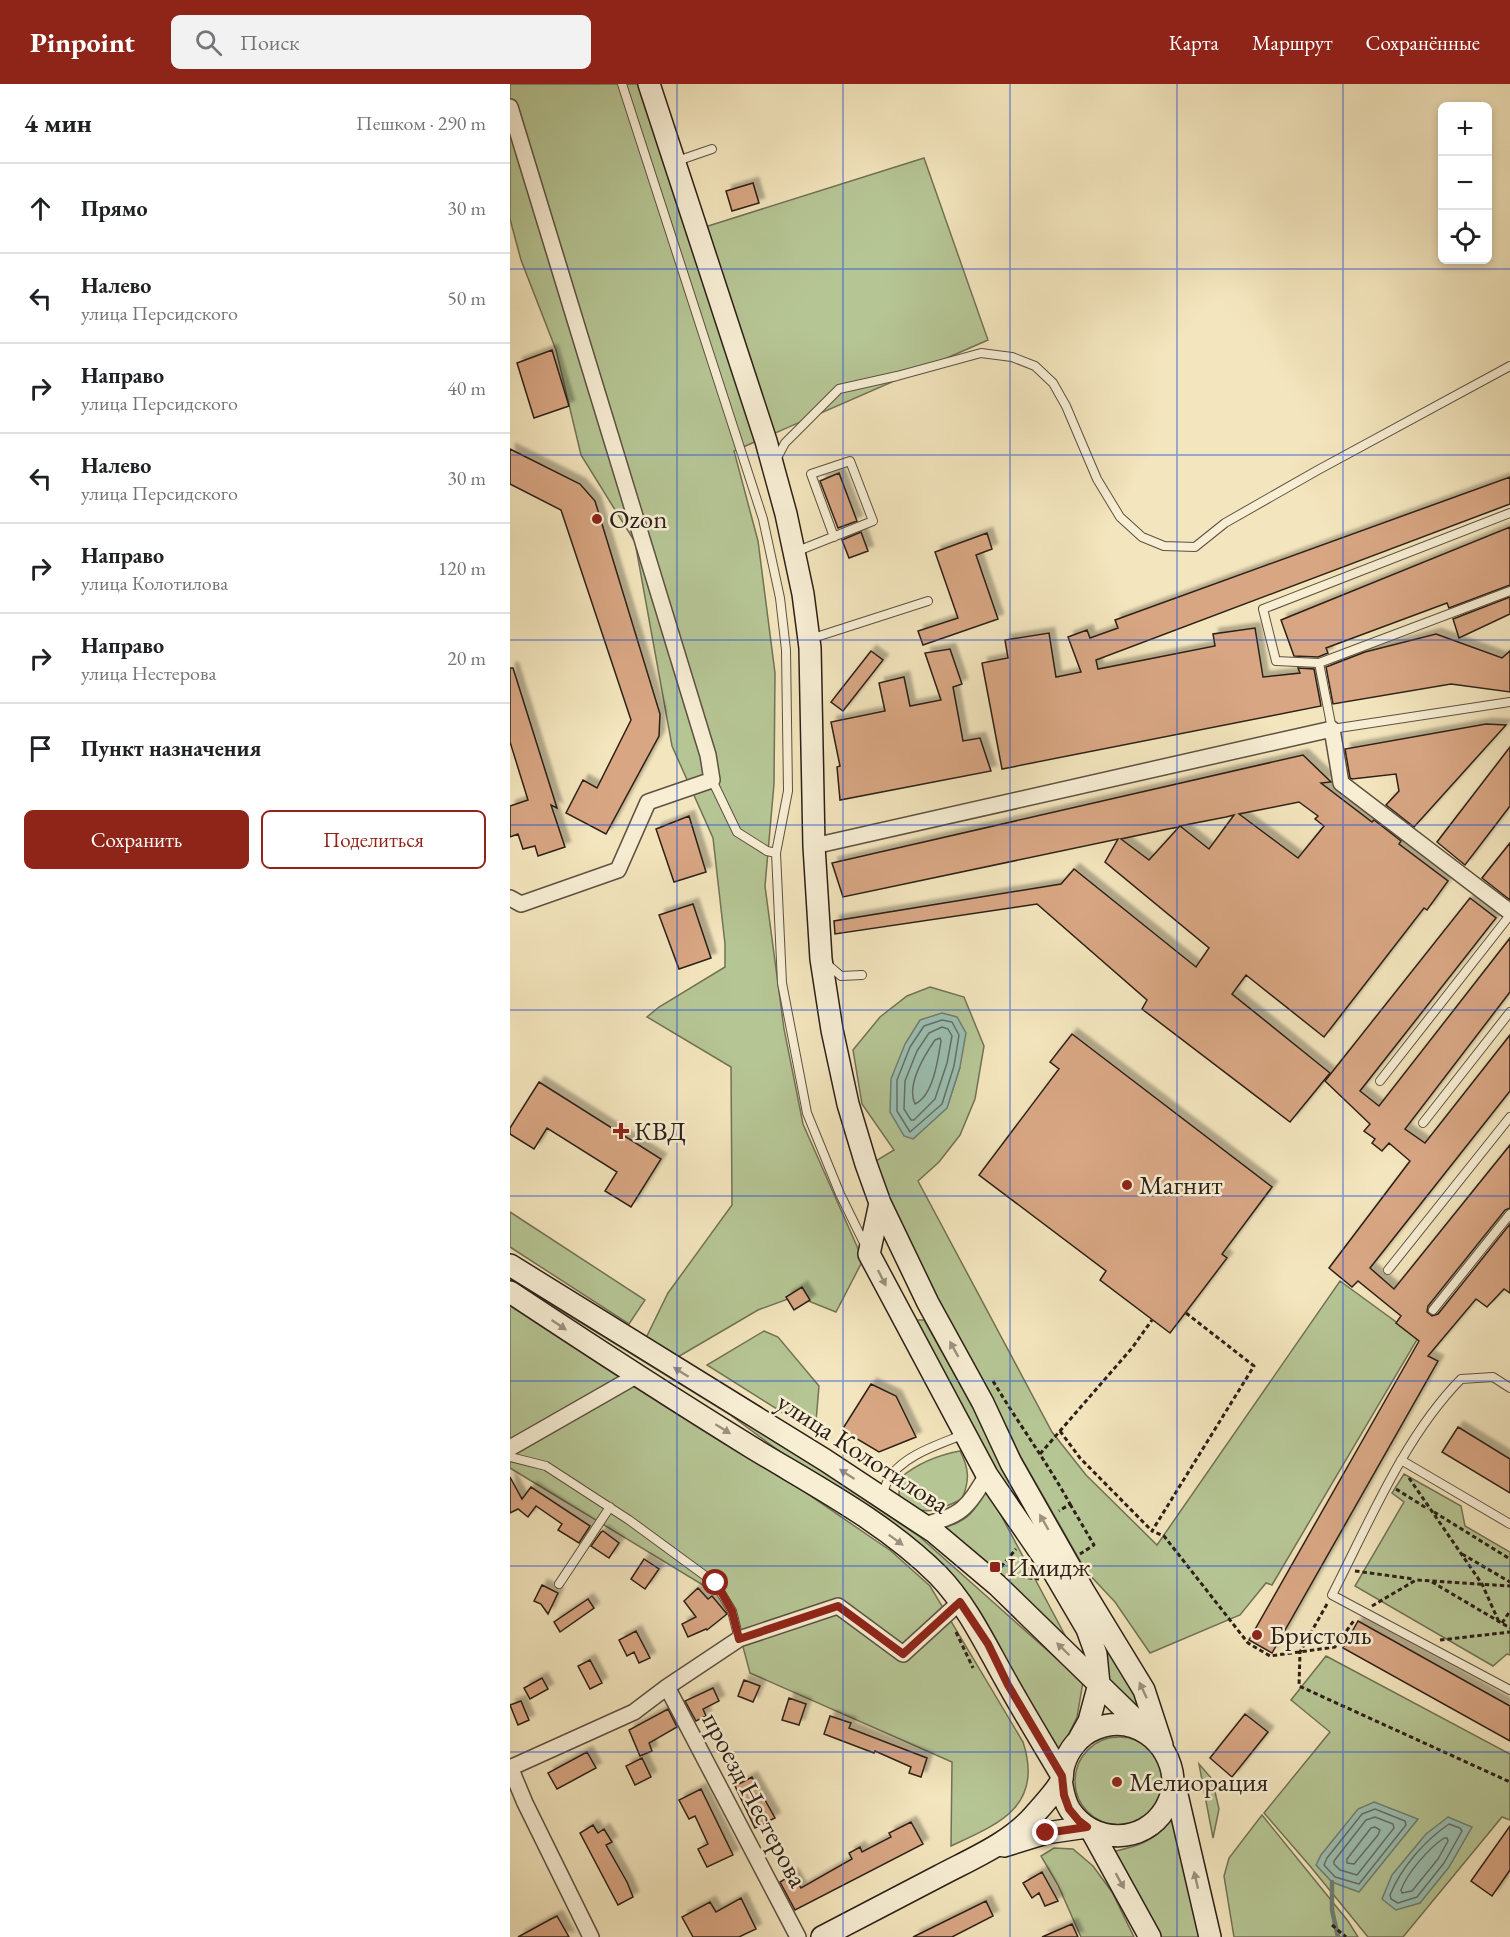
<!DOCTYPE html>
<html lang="ru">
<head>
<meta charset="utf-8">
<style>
	body { margin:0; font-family:"EB Garamond",serif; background:#f2f2f2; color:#202124 }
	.controls { position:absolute; right:18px; top:18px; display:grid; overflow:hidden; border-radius:9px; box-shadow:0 3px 9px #0003 }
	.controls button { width:54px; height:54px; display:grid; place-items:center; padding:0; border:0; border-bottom:2px solid #e0e0e0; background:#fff; color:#202124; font:30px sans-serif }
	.stop { position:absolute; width:18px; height:18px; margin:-14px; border:4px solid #8f2418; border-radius:50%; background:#fff }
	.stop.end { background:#8f2418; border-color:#fff; box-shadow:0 2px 6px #0008 }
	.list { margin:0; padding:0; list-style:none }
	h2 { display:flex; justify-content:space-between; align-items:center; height:78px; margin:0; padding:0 24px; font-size:26px }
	h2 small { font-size:20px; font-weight:400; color:#757577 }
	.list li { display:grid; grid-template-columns:39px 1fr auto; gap:18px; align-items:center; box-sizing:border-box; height:90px; padding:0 24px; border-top:2px solid #e0e0e0 }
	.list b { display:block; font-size:22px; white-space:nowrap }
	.list p { margin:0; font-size:20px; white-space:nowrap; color:#757577 }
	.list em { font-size:20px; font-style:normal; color:#757577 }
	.actions { display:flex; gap:12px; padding:18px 24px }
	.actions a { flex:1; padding:14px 0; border:2px solid #8f2418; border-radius:9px; text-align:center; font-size:21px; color:#8f2418 }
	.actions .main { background:#8f2418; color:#fff }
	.icon { flex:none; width:33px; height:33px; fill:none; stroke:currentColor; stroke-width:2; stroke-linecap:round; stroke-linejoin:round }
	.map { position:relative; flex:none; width:1000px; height:1853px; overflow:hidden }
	header { display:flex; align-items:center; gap:36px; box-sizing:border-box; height:84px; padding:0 30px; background:#8f2418; color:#fff }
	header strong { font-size:28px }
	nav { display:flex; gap:33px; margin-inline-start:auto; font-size:21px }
	.search { width:420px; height:54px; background:#f2f2f2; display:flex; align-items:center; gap:15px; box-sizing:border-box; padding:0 21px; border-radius:9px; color:#757577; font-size:22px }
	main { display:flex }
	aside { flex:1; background:#fff }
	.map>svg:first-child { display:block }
</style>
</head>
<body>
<header>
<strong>Pinpoint</strong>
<div class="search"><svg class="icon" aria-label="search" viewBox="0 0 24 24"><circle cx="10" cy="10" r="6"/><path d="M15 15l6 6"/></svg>Поиск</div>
<nav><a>Карта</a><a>Маршрут</a><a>Сохранённые</a></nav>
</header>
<main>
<aside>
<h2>4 мин<small>Пешком · 290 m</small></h2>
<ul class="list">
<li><svg class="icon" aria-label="ahead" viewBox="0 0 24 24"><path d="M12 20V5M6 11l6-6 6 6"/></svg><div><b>Прямо</b></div><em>30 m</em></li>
<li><svg class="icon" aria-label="left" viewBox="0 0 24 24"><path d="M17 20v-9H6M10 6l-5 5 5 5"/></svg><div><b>Налево</b><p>улица Персидского</p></div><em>50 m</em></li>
<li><svg class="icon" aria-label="right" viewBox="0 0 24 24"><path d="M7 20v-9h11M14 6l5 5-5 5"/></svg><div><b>Направо</b><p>улица Персидского</p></div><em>40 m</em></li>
<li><svg class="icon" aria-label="left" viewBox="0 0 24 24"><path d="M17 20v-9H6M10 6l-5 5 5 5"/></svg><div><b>Налево</b><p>улица Персидского</p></div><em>30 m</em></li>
<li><svg class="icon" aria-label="right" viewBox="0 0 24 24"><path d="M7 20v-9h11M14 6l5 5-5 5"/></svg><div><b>Направо</b><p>улица Колотилова</p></div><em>120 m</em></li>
<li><svg class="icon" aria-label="right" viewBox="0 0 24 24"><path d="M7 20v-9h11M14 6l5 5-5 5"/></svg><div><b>Направо</b><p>улица Нестерова</p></div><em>20 m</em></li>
<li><svg class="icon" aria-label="arrive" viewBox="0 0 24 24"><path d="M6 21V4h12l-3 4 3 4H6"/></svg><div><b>Пункт назначения</b></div></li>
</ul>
<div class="actions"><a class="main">Сохранить</a><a>Поделиться</a></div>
</aside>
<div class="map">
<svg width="1000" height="1853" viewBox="0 0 1000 1853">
	<defs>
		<filter id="shadow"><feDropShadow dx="5.5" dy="-5.5" stdDeviation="1.5" flood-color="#0004"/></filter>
	</defs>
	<rect width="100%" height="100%" fill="#f3e5bd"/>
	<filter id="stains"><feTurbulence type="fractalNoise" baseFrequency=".00333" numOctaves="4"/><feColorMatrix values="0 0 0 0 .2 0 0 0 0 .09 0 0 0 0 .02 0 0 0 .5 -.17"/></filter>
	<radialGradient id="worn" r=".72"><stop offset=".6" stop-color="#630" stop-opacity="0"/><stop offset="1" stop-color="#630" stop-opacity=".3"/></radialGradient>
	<path fill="#b6c594" stroke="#727256" stroke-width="1.5" fill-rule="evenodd" d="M0 0H149L195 143 414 74 478 256 224 367 248 457 265 589 264 700 255 802 274 945 293 1040 353 1176 326 1228 286 1212 248 1226 166 1274 136 1254 158 1209 222 1121 221 983 137 933 149 923 215 883V860L203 754 162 662 125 458 71 371 46 266 11 176 0 135Z
		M420 903 454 913 474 962 465 1015 450 1051 429 1078 408 1097 542 1348 576 1391 647 1461 830 1197 908 1254 762 1501 756 1499 730 1531 640 1569 605 1518 576 1487 468 1298 374 1110 364 1078 384 1066 352 1020 343 966 370 933 397 912ZM450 983 437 1023 403 1055Z
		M0 1128 135 1216 119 1240 0 1163Z
		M0 1186 255 1345 330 1399 410 1453 573 1598 567 1633 546 1676 455 1513 322 1406 219 1330 0 1195Z
		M0 1220 267 1389 381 1467 420 1502 513 1658C534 1722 489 1740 441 1762L442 1678 240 1589 221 1518 0 1384Z
		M405 1236H414L635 1631 592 1591Z
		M254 1247 268 1253 309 1302 305 1349 197 1281Z
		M450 1367C459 1384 460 1396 452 1415 430 1426 416 1433 393 1419L389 1410 390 1394C408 1379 428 1371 450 1367Z
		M894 1390 951 1422 955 1442 1000 1468V1571L997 1570 983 1582 845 1502 894 1418 882 1409Z
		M477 1405 557 1555 433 1444C458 1437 465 1427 477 1405Z
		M816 1572 1000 1670V1736L992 1733 893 1853H858L800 1782 754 1729 820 1648 781 1616Z
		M565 1697a44 44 0 1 1 88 0a44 44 0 1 1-88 0Z
		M689 1680 702 1695 709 1725 703 1754Z
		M752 1731 838 1837 848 1853H724L714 1792 719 1774Z
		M662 1733 692 1853H648L602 1768C628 1762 647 1757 662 1733Z
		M544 1764 563 1765 583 1782 602 1808 624 1853H571L548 1801 531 1772Z"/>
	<path fill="#9bbfb2" stroke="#6f7f74" stroke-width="1.5" d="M432 929 447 933 456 949 450 983 437 1024 403 1055 394 1052 380 1028 381 995 395 960 410 936Z
		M864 1718 908 1735 849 1808 822 1798 806 1781 811 1771 848 1725Z
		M938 1733 962 1743 939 1783 910 1819 886 1826 872 1815 882 1791 916 1750Z"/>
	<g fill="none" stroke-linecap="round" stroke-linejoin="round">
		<path stroke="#647065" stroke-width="1.5" d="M432 936 442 938 449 951 444 982 432 1020 400 1048 387 1027V996L400 963 414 942Z
			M432 943 438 945 442 952 437 979 425 1015 404 1036H401L394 1025 395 997 407 967 419 949Z
			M430 954 431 957C428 976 423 1012 405 1020 396 1001 414 972 425 956Z
			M865 1725 895 1737 896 1741 849 1800 825 1793 814 1781 817 1774 852 1730Z
			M865 1733 883 1740 884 1744 847 1791 830 1786 824 1780V1777L856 1736Z
			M939 1740 950 1744 952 1747 934 1779 907 1813 888 1819 881 1815 880 1811C891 1784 914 1757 939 1740Z
			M865 1743 870 1746 868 1751 844 1780 837 1779V1775L861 1744Z
			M934 1754H937L938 1757 928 1775 902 1807 892 1809 891 1806C897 1789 919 1764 934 1754Z"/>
		<path stroke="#6f7f74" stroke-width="4.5" d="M822 1798V1826L828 1853"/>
	</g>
	<path fill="#d8a683" stroke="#2d2018" stroke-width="1.5" fill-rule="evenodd" filter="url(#shadow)" d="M243 99 249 119 222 127 216 107Z
		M42 266 59 322 24 334 7 279Z
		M0 365 70 400 85 417 150 630 149 652 96 750 56 729 73 696 87 704 121 636 51 426 0 400Z
		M329 389 347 437 328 444 310 397Z
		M1000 393V420L586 576 588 585 705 562 703 550 745 544 753 593 790 589 788 584 804 585 811 622 492 685 472 579 498 574 495 556 539 549 546 593 571 588 558 553 577 546 580 554 608 544 605 536Z
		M1000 443V501L939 524 937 519 816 564 818 569 808 573 784 572 771 536Z
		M351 448 358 467 339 474 332 456Z
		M477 449 482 465 466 471 488 535 413 561 408 547 448 534 425 468Z
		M1000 513V530L949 554 943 535Z
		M926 550 992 574 1000 567V608L941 600 823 620 816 583 855 568Z
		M440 565 452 600 443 603 453 657 470 654 481 687 330 716 327 683 330 682 321 638 375 627 369 599 394 593 400 622 431 616 415 569Z
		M361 567 373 576 333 627 321 618Z
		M0 584H3L47 724 41 721 55 763 28 772 25 762 13 765 8 750 0 753V722L18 716 0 658Z
		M976 640 996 641 904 743 876 721 889 707 886 690 842 695 840 694 835 665Z
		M1000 663V722L955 781 927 758Z
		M793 671 821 698 811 699 862 738 864 736 891 757 889 760 938 797 917 826 914 824 814 953 736 891 722 910 820 989 780 1038 632 925 637 916 527 820 325 850 324 837 551 800 564 785 686 883 699 864 595 778 608 755 333 813 322 779ZM789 718 808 732 805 735 814 742 788 774 729 730ZM724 731 699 765 670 742 716 733ZM669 743 639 776 611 755 658 745Z
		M179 732 196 788 164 798 146 745Z
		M1000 759V816L972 794Z
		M960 814 986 834 850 1007 869 1022 1000 854V908L895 1045 915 1059 1000 951V1007L860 1184 884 1205 1000 1061V1124L995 1126 918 1222 917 1228 922 1232 928 1230 1000 1140V1209L994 1205 977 1223 966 1215 918 1272 928 1277 762 1569 739 1556 909 1257 886 1239 891 1232 848 1197 842 1203 819 1184 900 1077 879 1059 872 1067 862 1059 865 1055 854 1047 860 1040 815 997Z
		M183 820 201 874 169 885 149 831Z
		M562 950 762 1103 712 1170 717 1174 660 1249 590 1196 596 1187 469 1091 549 985 540 978Z
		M29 998 151 1075 121 1123 95 1107 107 1088 37 1044 24 1065 0 1050V1044Z
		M292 1203 300 1216 284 1226 276 1213Z
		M361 1300 386 1312 406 1353 369 1368 332 1346Z
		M948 1343 1000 1375V1409L932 1368Z
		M0 1393 12 1415 21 1403 80 1442 69 1459 48 1446 52 1440 26 1422 18 1433 8 1425 0 1429Z
		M93 1447 109 1459 99 1474 81 1462 91 1448Z
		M134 1475 149 1485 135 1505 121 1495Z
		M32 1501 48 1509 38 1530 31 1520 24 1517Z
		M188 1504 198 1515 202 1512 217 1530 197 1546 196 1545 178 1553 172 1540 186 1533 174 1517Z
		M78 1515 84 1524 50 1548 44 1538Z
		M848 1537 1000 1622V1657L833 1564Z
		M126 1547 140 1574 129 1579 124 1568 117 1572 109 1556Z
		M80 1576 92 1599 80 1605 68 1582Z
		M32 1594 38 1605 20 1615 14 1604Z
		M234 1596 250 1602 243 1618 228 1612Z
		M203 1604 209 1617 193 1625 196 1632 186 1637 175 1617Z
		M279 1614 296 1620 289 1641 272 1636Z
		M11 1617 19 1636 8 1641 0 1621Z
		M158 1625 167 1643 139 1659 142 1667 130 1672 119 1646Z
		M735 1630 758 1648 722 1693 700 1674Z
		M320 1632 341 1639 339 1644 417 1674 411 1693 399 1689 401 1683 365 1667 364 1669 314 1650Z
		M77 1668 86 1684 47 1705 38 1689Z
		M132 1674 141 1693 125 1701 116 1682Z
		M242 1693 265 1734 245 1744 225 1702Z
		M191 1705 223 1771 197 1783 188 1765 198 1760 185 1732 179 1735 169 1716Z
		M401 1738 413 1760 285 1826 270 1798 283 1790 291 1804 342 1775 339 1769 350 1763 352 1768 381 1753 379 1749Z
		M83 1741 88 1749 94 1745 102 1758 96 1761 117 1798 123 1813 108 1821 70 1749Z
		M1000 1742V1786L982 1812 961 1797Z
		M532 1788 548 1817 535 1822 529 1809 522 1814 513 1799Z
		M231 1814 246 1845 229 1853H183L172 1833 200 1818 206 1828Z
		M476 1817 483 1832 442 1853H403Z
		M47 1832 59 1853H8L41 1835Z
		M562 1840 568 1853H532Z"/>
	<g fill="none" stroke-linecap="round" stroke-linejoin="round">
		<g stroke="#5e5141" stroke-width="10">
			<path id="lane" d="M112 0 253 435 270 514 276 566 278 707 266 769 272 899 297 1029 330 1110 356 1163
				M167 77 202 65
				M266 376 275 359 329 305 387 292 471 269 502 273 525 282 543 299 556 322 587 395 610 433 632 453 654 462 685 463 715 439 808 386 1000 282
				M1000 429 753 525 766 577 809 579 1000 507
				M285 468 363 437 340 377 301 390 324 453
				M300 555 418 517
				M809 579 822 645 1000 618
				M202 696 227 748 257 767 266 769
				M317 880 331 892 352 891
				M870 997 1000 831
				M913 1039 1000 928
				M878 1186 1000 1033
				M923 1226 1000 1130
				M1000 1304 983 1293 951 1295C894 1353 859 1439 822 1511L1000 1606
				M0 1373 36 1382 119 1436 205 1499 222 1527 229 1555
				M891 1376 1000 1440
				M373 1412C374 1408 375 1402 377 1398 390 1372 430 1360 455 1350
				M49 1500 100 1423"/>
		</g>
		<g stroke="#5e5141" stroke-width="18">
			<path id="street" d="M0 23 198 671 202 696 138 718 108 786 11 820 0 814
				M304 762 822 645 831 699 1000 828
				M0 1364 126 1292
				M413 1441C452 1432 457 1424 477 1391
				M157 1603 288 1853
				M0 1683 15 1719 81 1853
				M0 1684 124 1628 157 1603 229 1555 328 1522 393 1570 450 1518"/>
		</g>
		<g stroke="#2d2018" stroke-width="24">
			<path id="secondary" d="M139 0 256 357 276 430 293 510 300 564 304 762 311 875 322 946 338 1020 356 1080 370 1119 418 1219 473 1319 501 1379 573 1506 634 1606 652 1661
				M370 1119 359 1170 477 1391 543 1487 577 1545 586 1570 589 1600 579 1637 569 1655
				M0 1181 315 1376 424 1448 487 1501 640 1650
				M0 1208C80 1261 160 1313 241 1363 305 1402 375 1438 428 1491 459 1523 477 1564 499 1602 516 1632 534 1662 552 1692
				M665 1702 700 1853
				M581 1746 640 1853
				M494 1762 536 1749 577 1743
				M312 1853C351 1833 390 1812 429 1792 461 1775 500 1759 524 1731 531 1723 548 1705 552 1695 553 1691 552 1686 554 1681 558 1666 570 1651 585 1645 623 1629 660 1657 663 1695 664 1705 660 1716 655 1725 634 1760 583 1761 560 1726 554 1717 553 1707 551 1696"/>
		</g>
		<path stroke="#2d2018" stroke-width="3" stroke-dasharray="4.5 3" stroke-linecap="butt" d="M676 1229 744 1282 642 1447 654 1452 738 1559 760 1572 825 1563 845 1535
			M483 1297C508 1339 537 1378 560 1420L549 1427
			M550 1347 570 1374 642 1447
			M530 1370 622 1264 642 1236
			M899 1394 972 1500 989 1538
			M886 1405 918 1425
			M560 1420 584 1461 570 1470
			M924 1428 1000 1475
			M952 1470 1000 1498
			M491 1483 506 1465
			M845 1487 904 1495
			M503 1492 529 1495
			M922 1498 1000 1544
			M817 1520 790 1568 789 1602 1000 1698
			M862 1522 906 1496 1000 1502
			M992 1539 1000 1527
			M446 1548 463 1584
			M930 1556 1000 1548
			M822 1841 836 1853"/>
		<use href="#lane" stroke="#f7eed4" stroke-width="8"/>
		<use href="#street" stroke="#f7eed4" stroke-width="15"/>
		<use href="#secondary" stroke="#f7eed4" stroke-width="21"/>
	</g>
	<defs><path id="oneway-solid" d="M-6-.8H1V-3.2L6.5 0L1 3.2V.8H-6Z" transform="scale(1.5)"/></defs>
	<g fill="#9c917f">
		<use href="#oneway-solid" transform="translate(372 1194) rotate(63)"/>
		<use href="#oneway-solid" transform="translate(49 1241) rotate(34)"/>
		<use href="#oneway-solid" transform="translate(444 1265) rotate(-119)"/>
		<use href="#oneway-solid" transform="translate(171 1288) rotate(-148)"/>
		<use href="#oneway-solid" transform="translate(213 1345) rotate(32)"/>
		<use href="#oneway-solid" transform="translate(337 1390) rotate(-147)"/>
		<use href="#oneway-solid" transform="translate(534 1438) rotate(-120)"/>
		<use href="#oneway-solid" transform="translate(386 1456) rotate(36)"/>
		<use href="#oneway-solid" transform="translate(553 1565) rotate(-136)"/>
		<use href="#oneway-solid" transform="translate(633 1606) rotate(-115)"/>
		<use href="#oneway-solid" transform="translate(686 1796) rotate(-103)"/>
		<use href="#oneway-solid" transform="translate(610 1797) rotate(61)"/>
	</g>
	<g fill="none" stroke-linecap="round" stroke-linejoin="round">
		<path stroke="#8f2418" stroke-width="8" d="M206 1499 222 1527 229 1555 328 1522 393 1570 450 1518 478 1560 498 1601 552 1692 554 1711 559 1725 569 1737 577 1743 536 1749"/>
	</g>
	<path fill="none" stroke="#1d4ed8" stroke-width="1.5" stroke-opacity="0.55" d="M167 0V1853M333 0V1853M500 0V1853M667 0V1853M833 0V1853M0 185H1000M0 371H1000M0 556H1000M0 741H1000M0 926H1000M0 1112H1000M0 1297H1000M0 1482H1000M0 1668H1000"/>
	<g fill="#8f2418" stroke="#f7eed4" stroke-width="2">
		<circle cx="87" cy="435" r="6"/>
		<path d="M108 1038h6v6h6v6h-6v6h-6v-6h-6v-6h6z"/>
		<circle cx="617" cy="1101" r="6"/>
		<rect x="479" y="1477" width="12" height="12" rx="3"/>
		<circle cx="747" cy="1551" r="6"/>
		<circle cx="607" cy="1698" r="6"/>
	</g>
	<g text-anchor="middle" stroke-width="5" stroke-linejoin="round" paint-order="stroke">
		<g font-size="27" fill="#2d2018" stroke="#f7eed4" text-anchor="start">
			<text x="99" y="444">Ozon</text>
			<text x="124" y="1056">КВД</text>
			<text x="629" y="1110">Магнит</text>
			<text x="497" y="1492">Имидж</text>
			<text x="759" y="1560">Бристоль</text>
			<text x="619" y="1707">Мелиорация</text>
		</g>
		<g font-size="27" fill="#2d2018" stroke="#f7eed4">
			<text transform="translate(353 1369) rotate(33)" y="9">улица Колотилова</text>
			<text transform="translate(245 1716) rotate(62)" y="9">проезд Нестерова</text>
		</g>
	</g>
	<rect width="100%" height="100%" filter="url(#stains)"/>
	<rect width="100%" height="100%" fill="url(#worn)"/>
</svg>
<div class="controls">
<button>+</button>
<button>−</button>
<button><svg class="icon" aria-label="locate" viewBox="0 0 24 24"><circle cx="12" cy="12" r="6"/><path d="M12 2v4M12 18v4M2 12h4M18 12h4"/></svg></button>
</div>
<div class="stop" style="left:206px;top:1499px"></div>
<div class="stop end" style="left:536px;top:1749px"></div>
</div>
</main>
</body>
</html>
